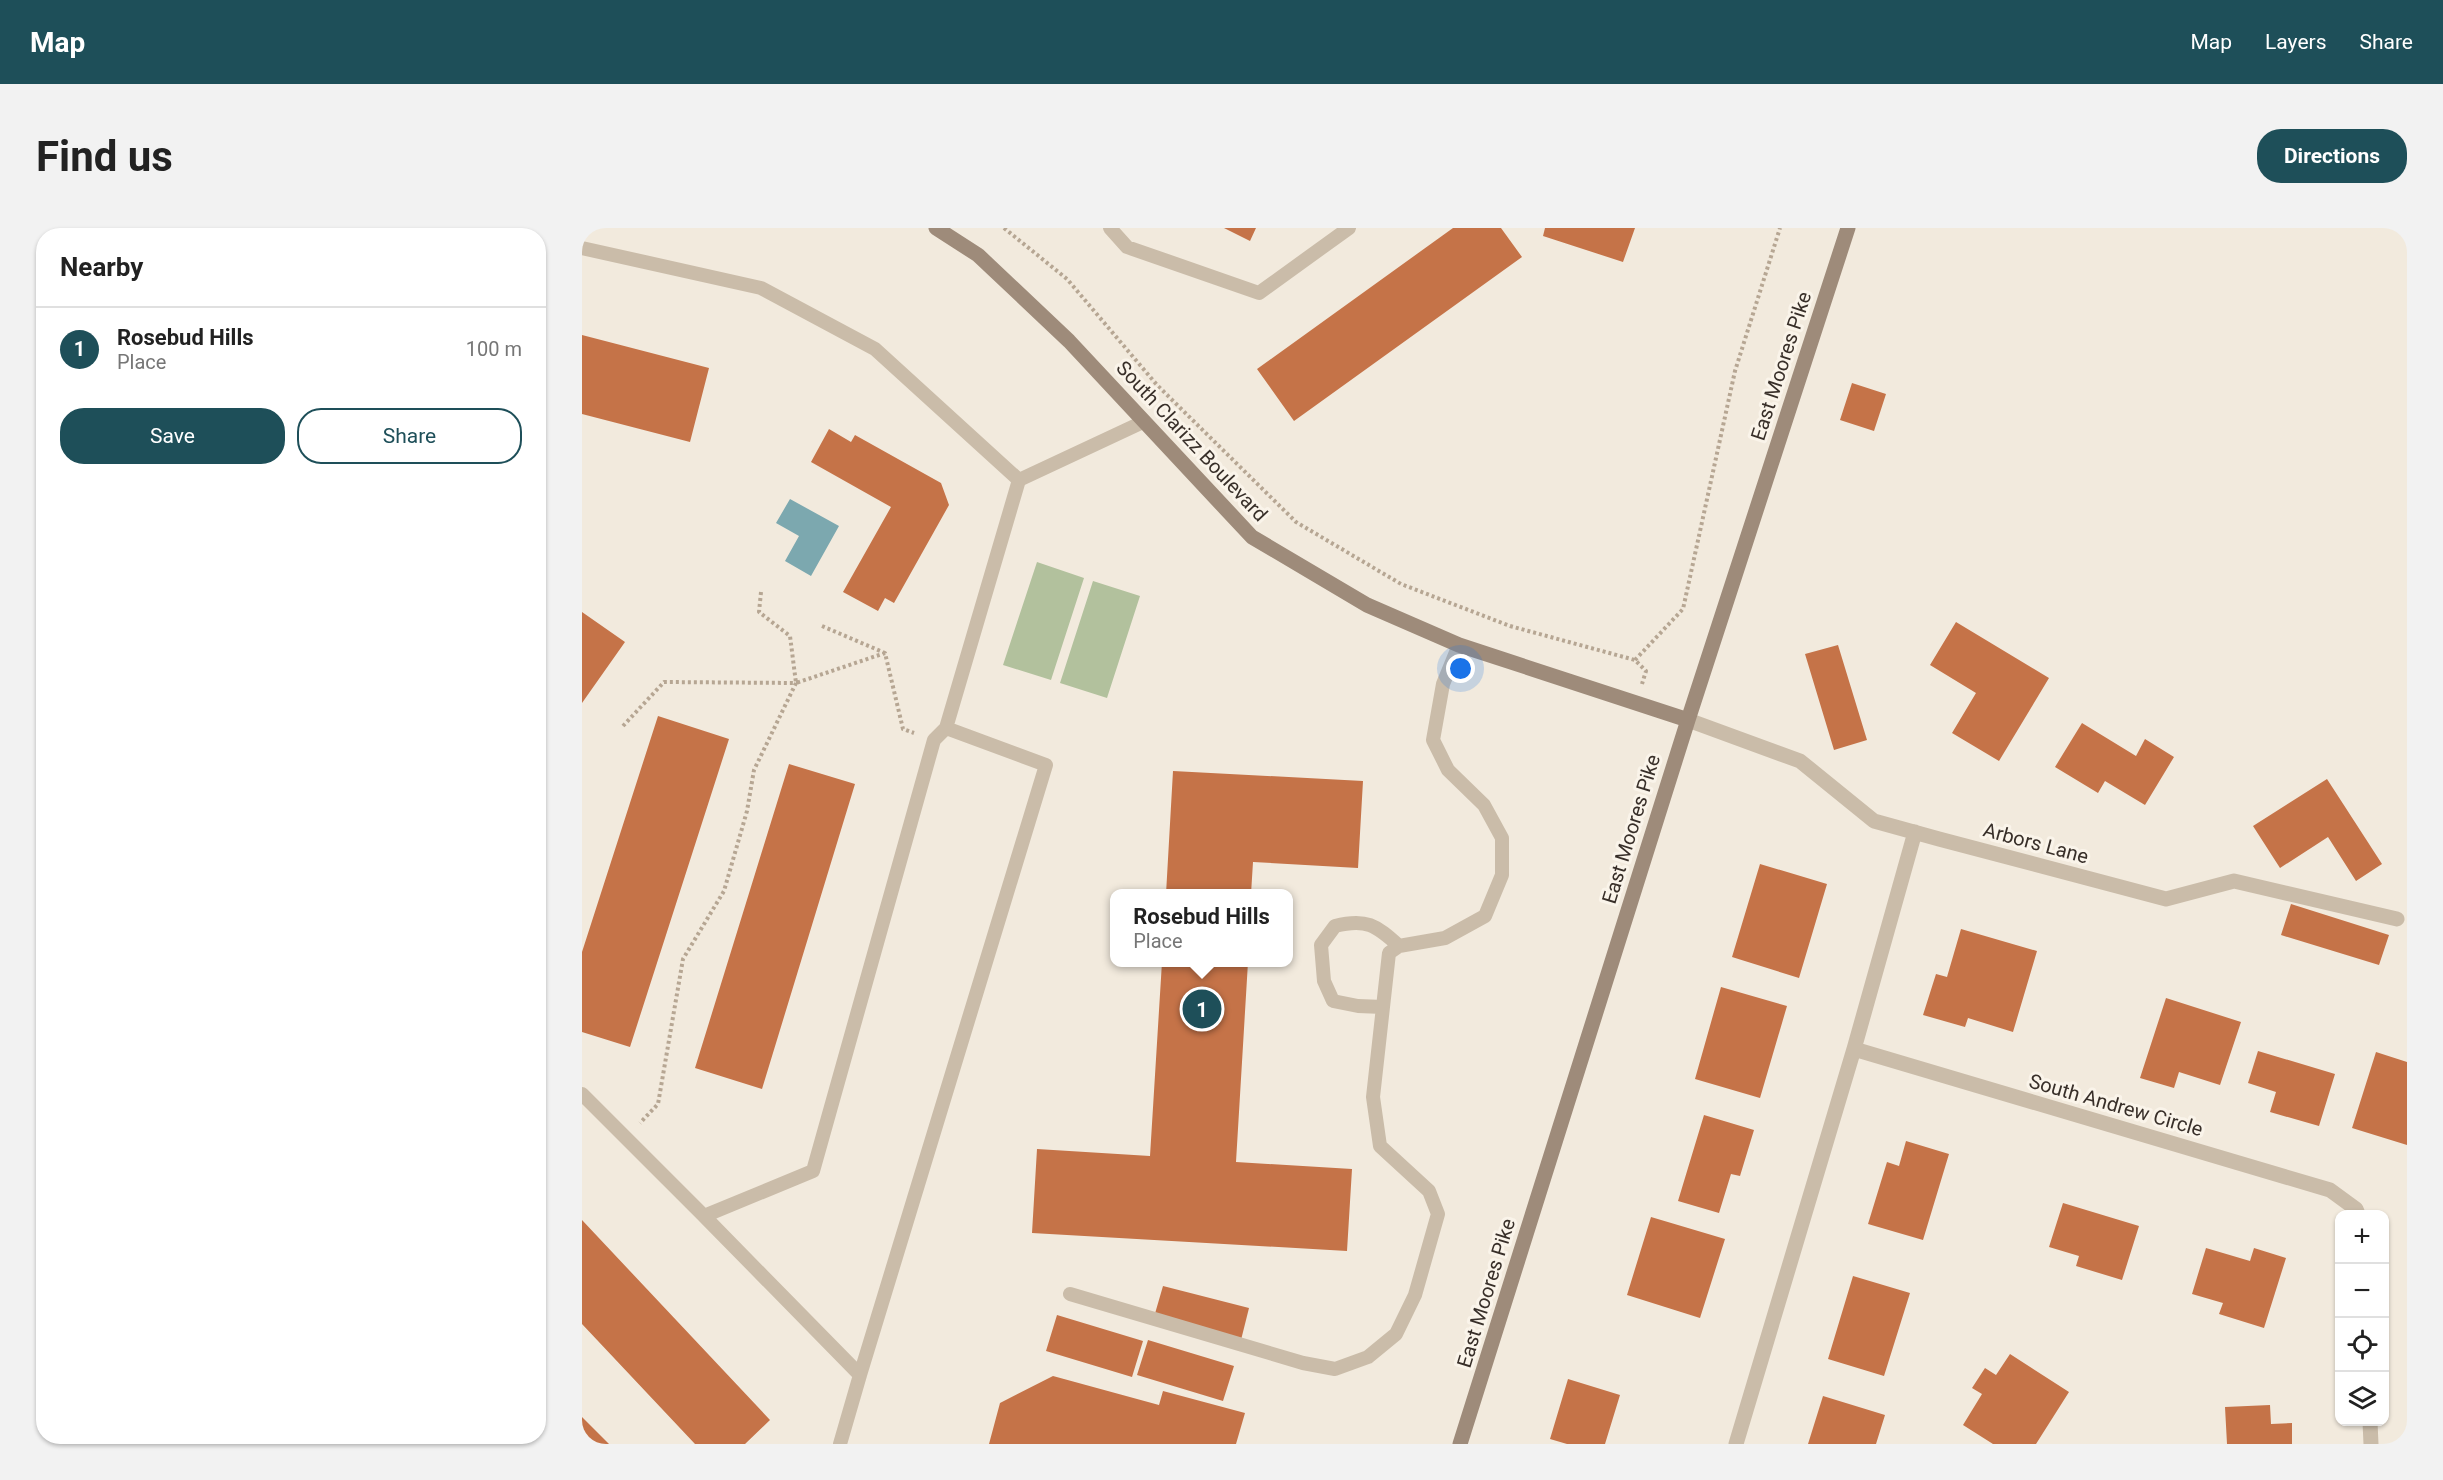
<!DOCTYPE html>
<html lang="en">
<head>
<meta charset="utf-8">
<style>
	body { margin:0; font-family:Roboto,sans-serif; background:#f2f2f2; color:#222 }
	.controls { position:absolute; right:18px; bottom:18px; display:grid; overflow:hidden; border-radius:12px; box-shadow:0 2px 4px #0004 }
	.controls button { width:54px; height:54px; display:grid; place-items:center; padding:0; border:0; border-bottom:2px solid #e0e0e0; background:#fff; color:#222; font:30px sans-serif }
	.you { position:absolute; left:879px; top:441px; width:21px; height:21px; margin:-15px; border:4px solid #fff; border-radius:50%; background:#1a73e8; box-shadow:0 0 0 9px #1a73e833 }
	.badge { display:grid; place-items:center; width:39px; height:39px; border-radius:50%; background:#1e4f59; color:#fff; font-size:20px; font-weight:700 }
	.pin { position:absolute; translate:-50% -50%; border:3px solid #fff; box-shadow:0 2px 6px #0006 }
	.popup { position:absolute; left:528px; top:661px; width:183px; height:78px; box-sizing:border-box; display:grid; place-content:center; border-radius:12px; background:#fff; filter:drop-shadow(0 2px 4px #0005); font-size:20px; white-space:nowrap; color:#767676 }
	.popup b { font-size:22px; color:#222 }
	.popup::after { content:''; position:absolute; left:50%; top:100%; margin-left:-12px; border:12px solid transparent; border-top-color:#fff }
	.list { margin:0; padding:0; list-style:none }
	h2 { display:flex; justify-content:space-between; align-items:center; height:78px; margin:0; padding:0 24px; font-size:26px }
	h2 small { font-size:20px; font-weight:400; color:#767676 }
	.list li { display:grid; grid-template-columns:39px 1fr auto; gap:18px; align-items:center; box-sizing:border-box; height:84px; padding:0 24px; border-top:2px solid #e0e0e0 }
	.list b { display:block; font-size:22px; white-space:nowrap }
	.list p { margin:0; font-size:20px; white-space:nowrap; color:#767676 }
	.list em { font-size:20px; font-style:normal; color:#767676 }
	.actions { display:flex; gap:12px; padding:18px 24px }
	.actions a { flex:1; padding:14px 0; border:2px solid #1e4f59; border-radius:24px; text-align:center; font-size:21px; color:#1e4f59 }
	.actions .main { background:#1e4f59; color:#fff }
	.icon { flex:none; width:33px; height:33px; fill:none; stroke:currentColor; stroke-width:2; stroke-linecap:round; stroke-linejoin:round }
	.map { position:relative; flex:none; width:1825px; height:1216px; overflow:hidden; border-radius:24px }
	header { display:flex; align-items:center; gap:36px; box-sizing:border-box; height:84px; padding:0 30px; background:#1e4f59; color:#fff }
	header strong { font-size:28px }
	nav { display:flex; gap:33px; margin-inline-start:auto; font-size:21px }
	.intro { display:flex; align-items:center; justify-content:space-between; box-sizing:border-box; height:144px; padding:0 36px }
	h1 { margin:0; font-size:42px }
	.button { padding:15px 27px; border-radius:24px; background:#1e4f59; color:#fff; font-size:21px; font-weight:700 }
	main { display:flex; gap:36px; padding:0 36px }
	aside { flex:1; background:#fff; border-radius:24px; box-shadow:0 2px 4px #0004 }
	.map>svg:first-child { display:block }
</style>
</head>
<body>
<header>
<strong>Map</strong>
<nav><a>Map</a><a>Layers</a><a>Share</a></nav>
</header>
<div class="intro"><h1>Find us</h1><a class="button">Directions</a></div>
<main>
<aside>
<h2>Nearby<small></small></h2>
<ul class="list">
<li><span class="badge">1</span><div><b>Rosebud Hills</b><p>Place</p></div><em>100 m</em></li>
</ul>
<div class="actions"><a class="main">Save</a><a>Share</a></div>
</aside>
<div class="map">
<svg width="1825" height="1216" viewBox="0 0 1825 1216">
	<rect width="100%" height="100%" fill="#f2eadd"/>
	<path fill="#b2c19d" d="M455 334 502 350 469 452 421 437Z
		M511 353 558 368 525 470 478 455Z"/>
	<path fill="#7ca8af" d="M208 271 257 298 229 348 203 333 217 308 194 295Z"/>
	<path fill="#c57348" d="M642 0H674L668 13Z
		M871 0H919L940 29 712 193 675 141Z
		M963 0H1053L1041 34 961 8Z
		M0 107 127 140 108 214 0 186Z
		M1270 155 1304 166 1292 203 1258 192Z
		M247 201 269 214 273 207 359 255 367 277 312 375 303 370 296 383 261 364 309 279 229 234Z
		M0 384 43 414 0 475Z
		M1374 394 1467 450 1417 533 1370 505 1394 465 1348 437Z
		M1256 417 1285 512 1252 522 1223 426Z
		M76 488 147 511 48 819 0 804V724Z
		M1500 495 1554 528 1563 511 1592 529 1563 577 1523 553 1516 565 1473 539Z
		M207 536 273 556 180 861 113 840Z
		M591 543 781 553 776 640 671 634 669 666H584Z
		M1745 551 1800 636 1774 653 1746 609 1698 640 1671 598Z
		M1178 636 1245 656 1217 750 1150 729Z
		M1709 676 1807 707 1797 737 1699 707Z
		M1379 701 1455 723 1431 804 1386 790 1383 799 1341 787 1354 746 1365 749Z
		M580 734H666L654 934 770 941 765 1023 450 1005 455 921 568 928Z
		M1139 759 1205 778 1178 870 1113 851Z
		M1584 770 1659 794 1638 857 1597 844 1592 860 1558 850Z
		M1676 823 1753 846 1737 898 1688 884 1694 864 1666 855Z
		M1794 824 1825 834V917L1770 900Z
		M1122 887 1172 902 1158 948 1149 946 1137 985 1096 973Z
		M1324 913 1367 926 1341 1012 1286 996 1305 934 1317 938Z
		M1481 975 1557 998 1540 1052 1494 1038 1497 1028 1467 1019Z
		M1069 989 1143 1011 1118 1090 1045 1067Z
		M0 992 188 1192 163 1216H113L0 1096Z
		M1624 1020 1668 1033 1672 1020 1704 1030 1682 1100 1637 1086 1641 1075 1610 1066Z
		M1271 1048 1328 1065 1302 1148 1246 1131Z
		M581 1058 667 1080 659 1112 572 1089Z
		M475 1087 561 1113 550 1149 464 1123Z
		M566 1112 652 1138 641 1173 555 1147Z
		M1428 1126 1487 1164 1454 1216H1411L1381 1197 1400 1166 1390 1160 1403 1140 1414 1147Z
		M471 1148 577 1177 581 1163 663 1185 654 1216H407L418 1175Z
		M986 1151 1038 1167 1023 1216H985L968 1211Z
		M1241 1168 1303 1187 1294 1216H1226Z
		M1688 1177 1689 1196 1710 1195V1216H1645L1643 1179Z
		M0 1189 27 1216H0Z"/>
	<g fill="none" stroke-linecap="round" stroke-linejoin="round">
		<path stroke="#b6a693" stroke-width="4" stroke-dasharray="3 3" stroke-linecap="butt" d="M422 0 485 51 575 157 714 294 819 356 928 398 1053 432 1064 443 1060 456
			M179 364 177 384 208 408 214 455 303 425
			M240 398 303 425 321 501 332 505
			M1053 432 1101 381 1153 143 1198 0
			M41 498 82 454 214 455 172 542 165 583 142 663 101 731 76 876 58 895"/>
		<path stroke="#cabca9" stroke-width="14" d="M528 0 545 19 677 65 767 0
			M0 20 179 60 293 121 437 252
			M801 779 776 778 751 773 742 753 739 717 753 698C784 690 794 697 817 718
			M0 866 122 988
			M488 1066 721 1135 753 1141 786 1129 814 1106 833 1067 856 986 847 963 798 918 791 869 807 725 817 718 863 710 903 688 920 647V610L902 577 866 542 851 512 861 456 877 417
			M278 1147 464 537 364 500
			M258 1216 278 1147 122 988 231 943 352 512 364 500 437 252 561 194"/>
		<path stroke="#cabca9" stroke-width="15" d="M1106 492 1218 533 1292 593 1357 611 1584 671 1652 653 1815 691
			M1272 821 1333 604
			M1788 1194 1789 1216
			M1154 1216 1272 821 1748 962 1774 981 1776 986"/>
		<path stroke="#9e8b7a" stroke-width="15" d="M354 0 396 27 487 113 670 309 785 377 877 417 1106 492
			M878 1216 1106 492 1266 0"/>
	</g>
	<g text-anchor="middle" stroke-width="6" stroke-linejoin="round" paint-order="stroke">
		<g font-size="20" fill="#382f29" stroke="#faf4ea">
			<text transform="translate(1199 138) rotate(-72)" y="7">East Moores Pike</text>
			<text transform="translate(610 213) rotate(47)" y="7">South Clarizz Boulevard</text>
			<text transform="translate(1049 601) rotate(-73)" y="7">East Moores Pike</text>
			<text transform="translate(1454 615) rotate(15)" y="7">Arbors Lane</text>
			<text transform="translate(1534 877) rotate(16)" y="7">South Andrew Circle</text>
			<text transform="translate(904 1065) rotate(-73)" y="7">East Moores Pike</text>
		</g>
	</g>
</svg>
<div class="controls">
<button>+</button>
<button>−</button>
<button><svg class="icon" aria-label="locate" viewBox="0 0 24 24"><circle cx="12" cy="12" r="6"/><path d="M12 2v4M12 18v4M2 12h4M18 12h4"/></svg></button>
<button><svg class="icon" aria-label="layers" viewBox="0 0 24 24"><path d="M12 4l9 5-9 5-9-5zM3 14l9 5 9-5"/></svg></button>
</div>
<div class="you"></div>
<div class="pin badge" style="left:620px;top:781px">1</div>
<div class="popup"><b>Rosebud Hills</b>Place</div>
</div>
</main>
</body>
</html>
